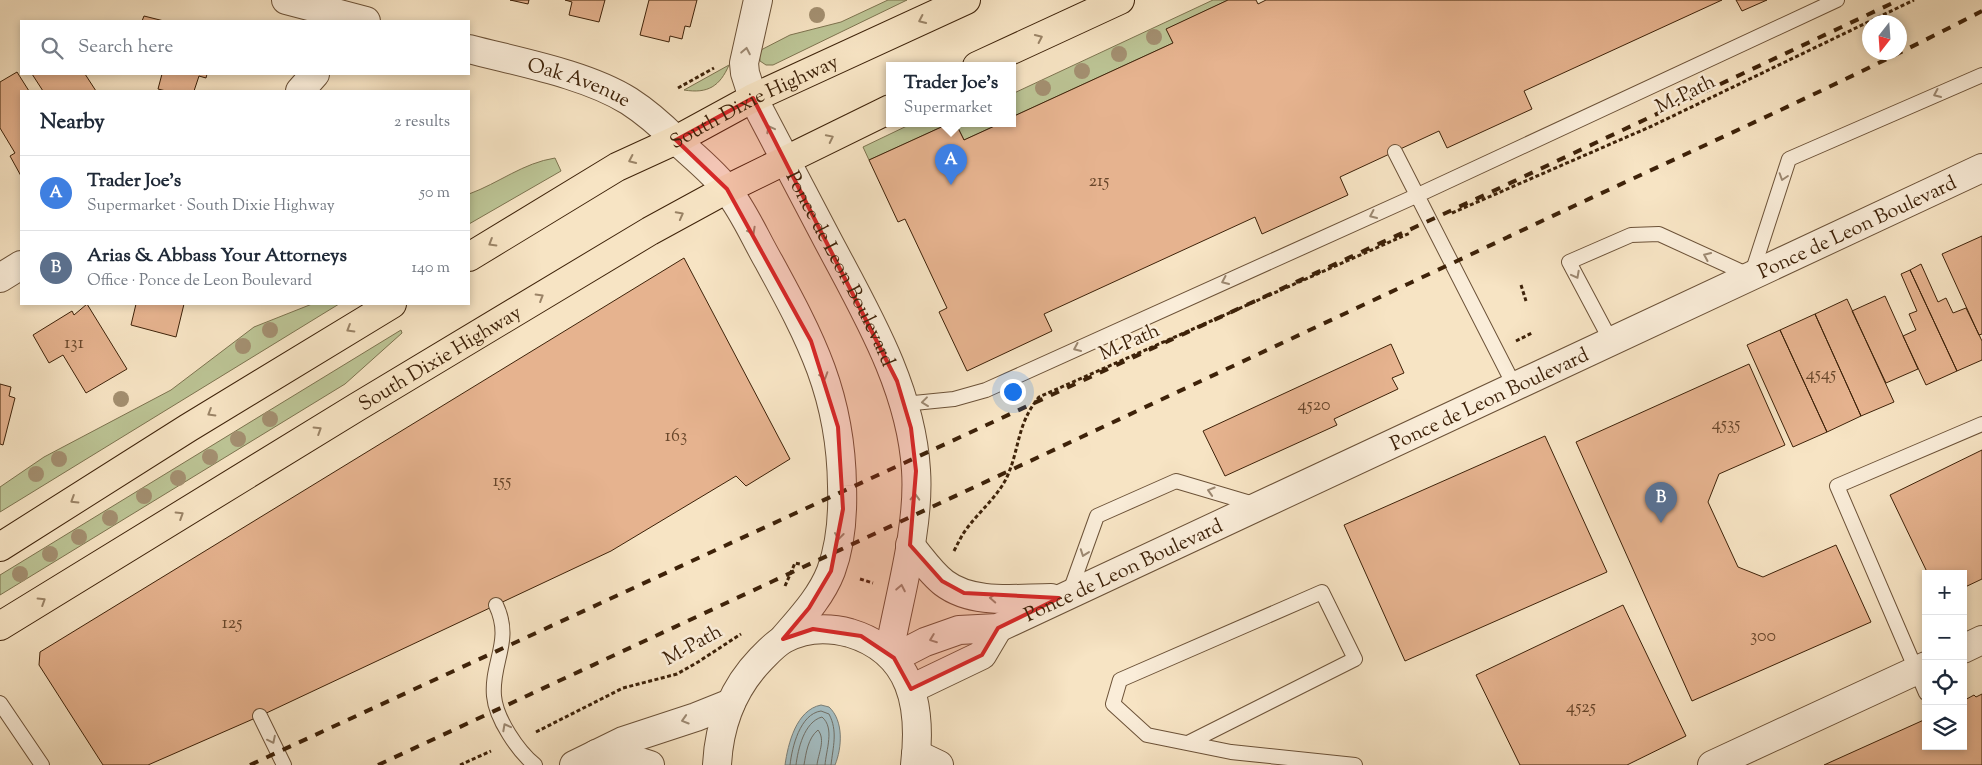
<!DOCTYPE html>
<html lang="en">
<head>
<meta charset="utf-8">
<style>
	body { margin:0; font-family:"Sorts Mill Goudy",serif; background:#f6f6f7; color:#1f2937 }
	.controls { position:absolute; right:15px; bottom:15px; display:grid; overflow:hidden; border-radius:0px; box-shadow:0 2px 8px #0003 }
	.controls button { width:45px; height:45px; display:grid; place-items:center; padding:0; border:0; border-bottom:1px solid #e0e1e3; background:#fff; color:#1f2937; font:25px sans-serif }
	.compass { position:absolute; left:1862px; top:15px; width:45px; height:45px; border-radius:50%; background:#fff; box-shadow:0 2px 8px #0003; rotate:197deg }
	.you { position:absolute; left:1012px; top:391px; width:18px; height:18px; margin:-12px; border:4px solid #fff; border-radius:50%; background:#1a73e8; box-shadow:0 0 0 8px #1a73e833 }
	.badge { display:grid; place-items:center; width:32px; height:32px; border-radius:50%; background:#8f2418; color:#fff; font-size:16px; font-weight:700 }
	.pin { position:absolute; translate:-50% -41px; filter:drop-shadow(0 1px 2px #0008) }
	.pin::after { content:''; position:absolute; top:26px; width:18px; height:15px; background:inherit; clip-path:polygon(0 0,100% 0,50% 100%) }
	.popup { position:absolute; left:886px; top:62px; width:130px; height:65px; box-sizing:border-box; display:grid; place-content:center; border-radius:0px; background:#fff; filter:drop-shadow(0 1px 4px #0005); font-size:16px; white-space:nowrap; color:#747a83 }
	.popup b { font-size:19px; color:#1f2937 }
	.popup::after { content:''; position:absolute; left:50%; top:100%; margin-left:-10px; border:10px solid transparent; border-top-color:#fff }
	.list { margin:0; padding:0; list-style:none }
	h2 { display:flex; justify-content:space-between; align-items:center; height:65px; margin:0; padding:0 20px; font-size:21px }
	h2 small { font-size:16px; font-weight:400; color:#747a83 }
	.list li { display:grid; grid-template-columns:32px 1fr auto; gap:15px; align-items:center; box-sizing:border-box; height:75px; padding:0 20px; border-top:1px solid #e0e1e3 }
	.list b { display:block; font-size:19px; white-space:nowrap }
	.list p { margin:0; font-size:16px; white-space:nowrap; color:#747a83 }
	.list em { font-size:16px; font-style:normal; color:#747a83 }
	.icon { flex:none; width:28px; height:28px; fill:none; stroke:currentColor; stroke-width:2; stroke-linecap:round; stroke-linejoin:round }
	.map { position:relative; flex:none; width:1982px; height:765px; overflow:hidden }
	.search { position:absolute; background:#fff; box-shadow:0 2px 8px #0003; left:20px; top:20px; width:450px; height:55px; display:flex; align-items:center; gap:12px; box-sizing:border-box; padding:0 18px; border-radius:0px; color:#747a83; font-size:19px }
	.panel { position:absolute; background:#fff; box-shadow:0 2px 8px #0003; left:20px; top:90px; width:450px; height:215px; border-radius:0px }
	.map>svg:first-child { display:block }
</style>
</head>
<body>
<div class="map">
<svg width="1982" height="765" viewBox="0 0 1982 765">
	<rect width="100%" height="100%" fill="#f7e4c4"/>
	<filter id="stains"><feTurbulence type="fractalNoise" baseFrequency=".004" numOctaves="4"/><feColorMatrix values="0 0 0 0 .2 0 0 0 0 .09 0 0 0 0 .02 0 0 0 .5 -.17"/></filter>
	<radialGradient id="worn" r=".72"><stop offset=".6" stop-color="#630" stop-opacity="0"/><stop offset="1" stop-color="#630" stop-opacity=".3"/></radialGradient>
	<path fill="#bcc495" stroke="#7d734f" d="M888 0H907L773 65H766L760 61 759 51 790 35 841 22Z
		M1213 0H1228L1167 29 1173 43 1012 117V94Z
		M729 65C720 86 708 94 684 90Z
		M911 124H948L869 160 863 147Z
		M956 124H999L964 140Z
		M555 158 561 171 469 224V194C499 183 523 163 555 158Z
		M312 304H339L0 512V487L44 457 171 390 254 327Z
		M401 330 402 333 345 384 0 595V575Z"/>
	<path fill="#a3bbbf" stroke="#7b7e76" d="M821 705 829 707C844 721 842 748 835 765H785C788 744 796 710 821 705Z"/>
	<g fill="none" stroke-linecap="round" stroke-linejoin="round">
		<path stroke="#706e64" stroke-width="1" d="M790 765C792 747 800 714 821 711L829 714C838 731 833 747 831 765
			M796 765C798 749 804 722 822 717 835 728 826 750 825 765
			M804 765C806 753 808 738 818 730 826 740 818 754 817 765"/>
	</g>
	<path fill="#e6b38f" stroke="#3e2209" d="M510 0H529L528 4Z
		M565 0H605L599 22 569 15 572 2Z
		M649 0H697L690 27 685 26 682 39 670 36 669 42 640 35Z
		M1228 0H1256L1258 4 1266 0H1722L1524 91 1532 109 1447 148 1439 131 1340 177 1348 195 1262 234 1255 217 1044 314 1052 331 967 371 939 312 947 308 905 219 898 222 869 160 948 124H956L964 140 999 124H1012V117L1173 43 1166 29Z
		M1736 0H1767L1742 11Z
		M144 16 164 21H142Z
		M17 72 29 91H21V176L10 156 15 153 0 128V82Z
		M32 74H85L96 91H43Z
		M162 74H207L206 78 199 76 194 91H166L158 89Z
		M1982 236V334L1979 335 1942 254Z
		M684 258 790 459 746 486 736 476 611 551 260 716 148 765H103L39 665 40 652Z
		M1921 264 1938 302 1946 298 1953 313 1966 308 1982 341V360L1957 371 1910 270Z
		M1910 270 1957 371 1926 385 1903 336 1916 330 1909 314 1917 311 1901 274Z
		M1885 296 1918 369 1886 383 1852 311Z
		M1847 299 1894 402 1861 416 1815 314Z
		M87 304 127 369 86 393 63 355 49 363 33 335 72 311 74 315Z
		M136 304H184L176 337 131 325Z
		M1815 314 1861 416 1827 432 1780 330Z
		M1780 330 1827 432 1793 447 1747 345Z
		M1391 344 1404 373 1392 378 1398 389 1334 419 1337 425 1225 476 1203 431Z
		M1749 364 1785 445 1719 474 1708 502 1738 567 1763 577 1836 545 1871 622 1692 701 1576 442Z
		M0 384 11 387 9 396 15 398 3 445 0 444Z
		M1545 436 1607 572 1405 661 1344 525Z
		M1982 450V579L1963 588V574H1928L1890 495Z
		M1623 605 1686 736 1627 765H1520L1476 675Z
		M1982 694V765H1824L1926 719V746H1963V701L1974 695 1976 697Z"/>
	<g fill="none" stroke-linecap="round" stroke-linejoin="round">
		<g stroke="#6c5238" stroke-width="16">
			<path id="service" d="M1395 152 1515 387
				M1611 341 1569 262 1631 235 1659 234 1751 276 1789 159 1982 75
				M904 404 954 399 986 390 1418 195 1837 0
				M1069 594 1097 516 1176 481 1257 505
				M496 605C513 641 491 662 494 696 496 719 518 751 535 765
				M1926 693 1837 486 1982 424
				M0 703 42 765
				M260 716 284 765
				M1188 743 1355 659 1322 592 1120 680 1113 704 1147 735 1231 752 1355 765"/>
		</g>
		<g stroke="#6c5238" stroke-width="30">
			<g id="minor">
				<path d="M286 0 366 21"/>
				<path id="s1" d="M469 49C518 62 586 74 629 101 646 112 661 125 676 140"/>
				<path d="M300 91 315 74"/>
				<path d="M753 98 745 73 744 63 758 0"/>
				<path d="M0 278 21 265"/>
				<path d="M1963 649 1982 640"/>
				<path d="M916 754 939 765"/>
				<path d="M1712 765 1926 666"/>
			</g>
		</g>
		<g stroke="#6c5238" stroke-width="30">
			<g id="tertiary">
				<path id="s2" d="M753 98C778 145 802 192 827 239 865 311 911 387 916 470 920 527 899 597 889 653"/>
				<path d="M676 140C691 154 716 174 727 190 744 211 755 238 769 262 811 339 841 395 842 486 843 514 841 544 831 571 821 597 801 618 783 639"/>
				<path d="M910 545C921 558 931 573 944 583 973 605 1017 598 1051 598"/>
				<path id="s3" d="M894 658 925 642 959 630 998 628 1982 168"/>
				<path d="M911 689 982 655 998 628"/>
				<path d="M596 754 628 758 650 765"/>
				<path d="M574 765 623 741 696 717 731 703"/>
				<path d="M717 765C719 725 733 688 761 659 768 652 775 644 784 639 804 628 828 627 850 633 913 652 922 707 915 765"/>
			</g>
		</g>
		<g stroke="#3e2209" stroke-width="30">
			<g id="trunk">
				<path d="M977 66 1120 0"/>
				<path id="s4" d="M469 257 617 167 676 140 753 98 966 0"/>
				<path d="M0 547 188 428 392 304"/>
				<path id="s5" d="M0 626 357 407 650 231 727 189 890 109"/>
			</g>
		</g>
		<path stroke="#3e2209" stroke-width="3" stroke-dasharray="4 2.5" stroke-linecap="butt" d="M678 88 714 68
			M1452 213 1652 126 1914 0
			M1521 285 1526 301
			M1516 341 1532 333
			M954 551C957 545 960 539 963 534 976 514 995 500 1006 479 1020 450 1016 425 1039 397L1410 233
			M860 579 873 583
			M785 586 795 563 800 564
			M536 732 623 688 677 674 698 662 741 634
			M460 765 491 751"/>
		<use href="#service" stroke="#faedd9" stroke-width="14"/>
		<use href="#minor" stroke="#faedd9" stroke-width="28"/>
		<use href="#tertiary" stroke="#faedd9" stroke-width="28"/>
		<use href="#trunk" stroke="#f7e4c4" stroke-width="28"/>
		<path stroke="#3e2209" stroke-width="4" stroke-dasharray="9 9" stroke-linecap="butt" d="M250 765 1489 193 1899 0
			M378 765C755 590 1131 414 1508 237 1666 162 1826 92 1982 11"/>
	</g>
	<g fill="#a38f70">
		<circle cx="817" cy="15" r="8"/>
		<circle cx="1154" cy="37" r="8"/>
		<circle cx="1119" cy="54" r="8"/>
		<circle cx="1082" cy="71" r="8"/>
		<circle cx="1043" cy="88" r="8"/>
		<circle cx="270" cy="330" r="8"/>
		<circle cx="243" cy="346" r="8"/>
		<circle cx="121" cy="399" r="8"/>
		<circle cx="270" cy="419" r="8"/>
		<circle cx="238" cy="439" r="8"/>
		<circle cx="210" cy="457" r="8"/>
		<circle cx="59" cy="459" r="8"/>
		<circle cx="36" cy="474" r="8"/>
		<circle cx="178" cy="478" r="8"/>
		<circle cx="144" cy="496" r="8"/>
		<circle cx="110" cy="518" r="8"/>
		<circle cx="79" cy="537" r="8"/>
		<circle cx="50" cy="554" r="8"/>
		<circle cx="20" cy="574" r="8"/>
	</g>
	<defs><path id="oneway-chevron" d="M-2-3.5L2.5 0L-2 3.5" fill="none" stroke-width="1.6" stroke-linecap="round" stroke-linejoin="round" transform="scale(1.25)"/></defs>
	<g stroke="#9a8366">
		<use href="#oneway-chevron" transform="translate(922 20) rotate(155)"/>
		<use href="#oneway-chevron" transform="translate(1039 38) rotate(-25)"/>
		<use href="#oneway-chevron" transform="translate(830 138) rotate(-26)"/>
		<use href="#oneway-chevron" transform="translate(632 160) rotate(155)"/>
		<use href="#oneway-chevron" transform="translate(680 215) rotate(-28)"/>
		<use href="#oneway-chevron" transform="translate(492 243) rotate(149)"/>
		<use href="#oneway-chevron" transform="translate(540 297) rotate(-31)"/>
		<use href="#oneway-chevron" transform="translate(350 329) rotate(149)"/>
		<use href="#oneway-chevron" transform="translate(211 413) rotate(149)"/>
		<use href="#oneway-chevron" transform="translate(318 430) rotate(-32)"/>
		<use href="#oneway-chevron" transform="translate(74 500) rotate(148)"/>
		<use href="#oneway-chevron" transform="translate(180 515) rotate(-32)"/>
		<use href="#oneway-chevron" transform="translate(42 601) rotate(-32)"/>
	</g>
	<g stroke="#9c8871">
		<use href="#oneway-chevron" transform="translate(746 51) rotate(-79)"/>
		<use href="#oneway-chevron" transform="translate(1937 94) rotate(156)"/>
		<use href="#oneway-chevron" transform="translate(770 129) rotate(-118)"/>
		<use href="#oneway-chevron" transform="translate(1783 177) rotate(108)"/>
		<use href="#oneway-chevron" transform="translate(1373 215) rotate(156)"/>
		<use href="#oneway-chevron" transform="translate(752 231) rotate(61)"/>
		<use href="#oneway-chevron" transform="translate(1707 256) rotate(-156)"/>
		<use href="#oneway-chevron" transform="translate(1576 275) rotate(62)"/>
		<use href="#oneway-chevron" transform="translate(1225 281) rotate(156)"/>
		<use href="#oneway-chevron" transform="translate(1077 348) rotate(156)"/>
		<use href="#oneway-chevron" transform="translate(824 376) rotate(72)"/>
		<use href="#oneway-chevron" transform="translate(925 402) rotate(173)"/>
		<use href="#oneway-chevron" transform="translate(1211 491) rotate(-163)"/>
		<use href="#oneway-chevron" transform="translate(915 497) rotate(-88)"/>
		<use href="#oneway-chevron" transform="translate(839 536) rotate(97)"/>
		<use href="#oneway-chevron" transform="translate(1084 553) rotate(110)"/>
		<use href="#oneway-chevron" transform="translate(901 588) rotate(-79)"/>
		<use href="#oneway-chevron" transform="translate(993 598) rotate(-177)"/>
		<use href="#oneway-chevron" transform="translate(933 639) rotate(159)"/>
		<use href="#oneway-chevron" transform="translate(685 720) rotate(163)"/>
		<use href="#oneway-chevron" transform="translate(506 727) rotate(-118)"/>
		<use href="#oneway-chevron" transform="translate(272 740) rotate(64)"/>
	</g>
	<path fill="#d62828" fill-opacity="0.2" stroke="#d62828" stroke-width="4" stroke-linejoin="round" d="M753 98 897 381 911 428 916 471 910 545 942 581 964 593 1059 598 998 628 982 655 911 689 894 658 861 636 813 629 783 639 809 608 831 571 843 509 838 427 811 341 727 189 676 140Z"/>
	<g text-anchor="middle" stroke-width="5" stroke-linejoin="round" paint-order="stroke">
		<g font-size="18" fill="#68462a">
			<text x="1099" y="186">215</text>
			<text x="74" y="348">131</text>
			<text x="1821" y="379">4545</text>
			<text x="1314" y="410">4520</text>
			<text x="1726" y="429">4535</text>
			<text x="676" y="441">163</text>
			<text x="502" y="486">155</text>
			<text x="232" y="628">125</text>
			<text x="1763" y="641">300</text>
			<text x="1581" y="712">4525</text>
		</g>
		<g font-size="20" fill="#3e2209" stroke="#faedd9">
			<text dy="7" stroke="none"><textPath href="#s1" startOffset="115">Oak Avenue</textPath></text>
			<text transform="translate(1685 93) rotate(-26)" y="7">M-Path</text>
			<text dy="7" stroke="none"><textPath href="#s4" startOffset="325">South Dixie Highway</textPath></text>
			<text dy="7" stroke="none"><textPath href="#s3" startOffset="1058">Ponce de Leon Boulevard</textPath></text>
			<text dy="7" stroke="none"><textPath href="#s2" startOffset="192">Ponce de Leon Boulevard</textPath></text>
			<text transform="translate(1129 341) rotate(-24)" y="7">M-Path</text>
			<text dy="7" stroke="none"><textPath href="#s5" startOffset="515">South Dixie Highway</textPath></text>
			<text dy="7" stroke="none"><textPath href="#s3" startOffset="652">Ponce de Leon Boulevard</textPath></text>
			<text dy="7" stroke="none"><textPath href="#s3" startOffset="248">Ponce de Leon Boulevard</textPath></text>
			<text transform="translate(692 644) rotate(-29)" y="7">M-Path</text>
		</g>
	</g>
	<rect width="100%" height="100%" filter="url(#stains)"/>
	<rect width="100%" height="100%" fill="url(#worn)"/>
</svg>
<div class="controls">
<button>+</button>
<button>−</button>
<button><svg class="icon" aria-label="locate" viewBox="0 0 24 24"><circle cx="12" cy="12" r="6"/><path d="M12 2v4M12 18v4M2 12h4M18 12h4"/></svg></button>
<button><svg class="icon" aria-label="layers" viewBox="0 0 24 24"><path d="M12 4l9 5-9 5-9-5zM3 14l9 5 9-5"/></svg></button>
</div>
<svg class="compass" viewBox="-18 -18 36 36"><path d="M0-13l5 13h-10z" fill="#e53935"/><path d="M0 13l5-13h-10z" fill="#747a83"/></svg>
<div class="you"></div>
<div class="pin badge" style="left:951px;top:185px;background:#3f7fe0">A</div>
<div class="popup"><b>Trader Joe's</b>Supermarket</div>
<div class="pin badge" style="left:1661px;top:523px;background:#5c6f8a">B</div>
<div class="search"><svg class="icon" aria-label="search" viewBox="0 0 24 24"><circle cx="10" cy="10" r="6"/><path d="M15 15l6 6"/></svg>Search here</div>
<section class="panel">
<h2>Nearby<small>2 results</small></h2>
<ul class="list">
<li><span class="badge" style="background:#3f7fe0">A</span><div><b>Trader Joe's</b><p>Supermarket · South Dixie Highway</p></div><em>50 m</em></li>
<li><span class="badge" style="background:#5c6f8a">B</span><div><b>Arias &amp; Abbass Your Attorneys</b><p>Office · Ponce de Leon Boulevard</p></div><em>140 m</em></li>
</ul>
</section>
</div>
</body>
</html>
